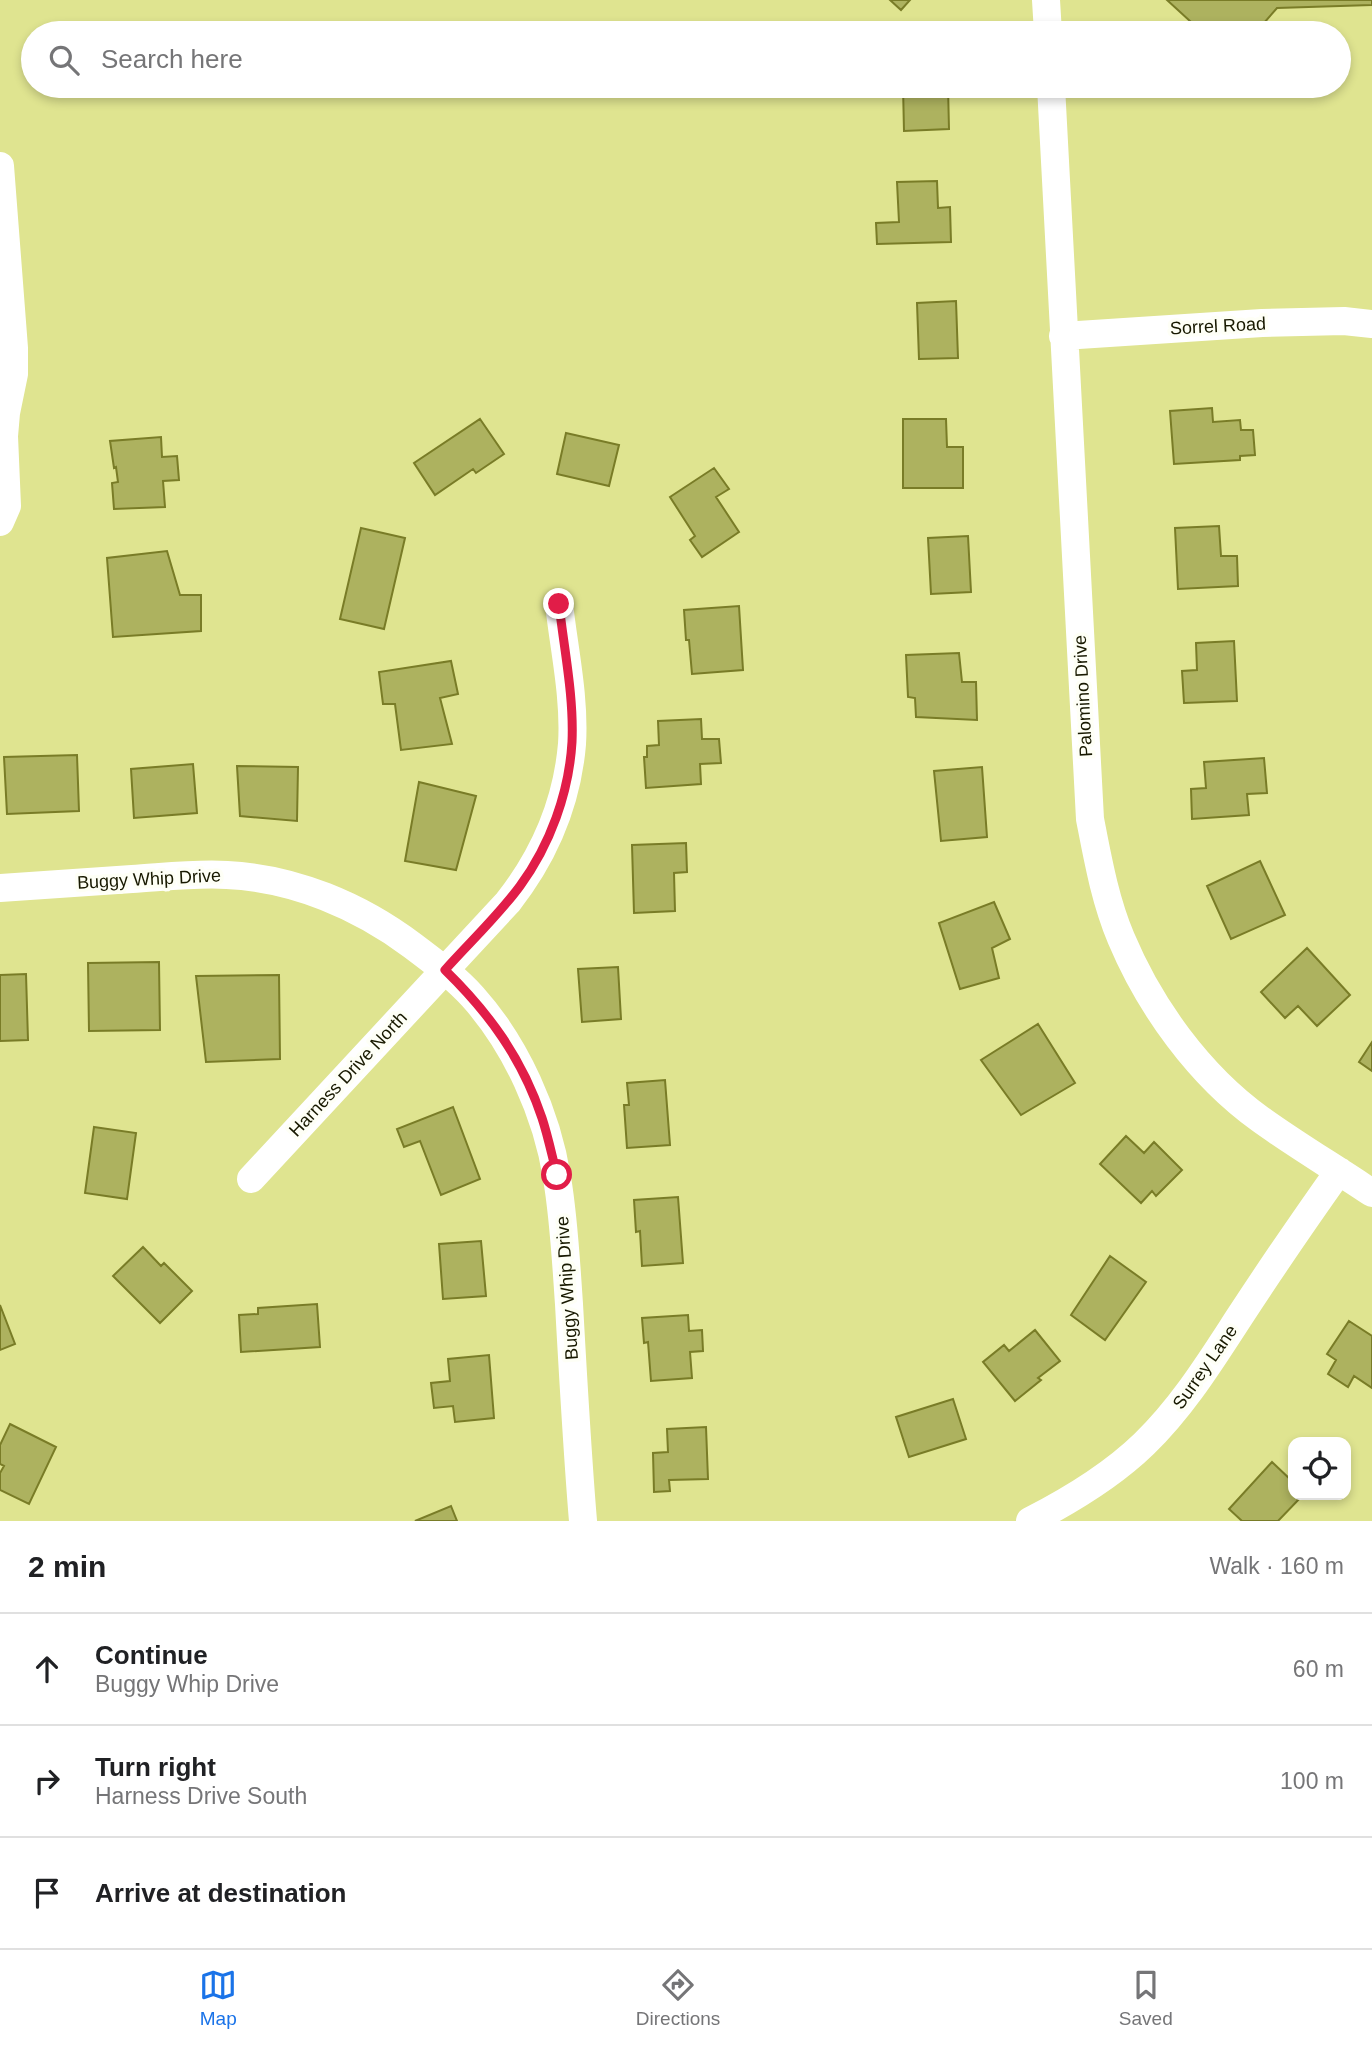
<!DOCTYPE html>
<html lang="en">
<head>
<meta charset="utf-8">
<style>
	body { margin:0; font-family:Arial,sans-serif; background:#f2f2f2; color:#202124 }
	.controls { position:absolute; right:21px; bottom:21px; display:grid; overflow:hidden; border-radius:14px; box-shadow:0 4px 10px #0003 }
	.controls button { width:63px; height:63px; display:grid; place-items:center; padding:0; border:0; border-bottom:2px solid #e0e0e0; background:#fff; color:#202124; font:35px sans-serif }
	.stop { position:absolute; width:21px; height:21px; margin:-16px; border:5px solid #e11d48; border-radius:50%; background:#fff }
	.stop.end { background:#e11d48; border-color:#fff; box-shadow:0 2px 7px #0008 }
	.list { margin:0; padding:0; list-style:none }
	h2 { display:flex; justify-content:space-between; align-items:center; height:91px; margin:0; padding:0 28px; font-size:30px }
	h2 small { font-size:23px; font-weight:400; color:#757577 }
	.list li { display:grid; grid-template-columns:46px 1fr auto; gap:21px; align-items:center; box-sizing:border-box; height:112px; padding:0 28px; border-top:2px solid #e0e0e0 }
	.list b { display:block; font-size:26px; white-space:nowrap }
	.list p { margin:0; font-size:23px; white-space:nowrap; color:#757577 }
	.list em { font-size:23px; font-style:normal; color:#757577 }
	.icon { flex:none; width:38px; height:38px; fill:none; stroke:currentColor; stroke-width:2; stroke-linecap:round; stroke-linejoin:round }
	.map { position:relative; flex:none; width:1372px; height:1521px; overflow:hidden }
	.search { position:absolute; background:#fff; box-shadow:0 4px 10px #0003; left:21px; right:21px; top:21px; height:77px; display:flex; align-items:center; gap:18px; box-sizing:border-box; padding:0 24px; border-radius:38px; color:#757577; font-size:26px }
	.sheet { height:427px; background:#fff }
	nav { display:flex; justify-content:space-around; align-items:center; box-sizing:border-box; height:98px; border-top:2px solid #e0e0e0; background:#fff; font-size:19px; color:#757577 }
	nav a { display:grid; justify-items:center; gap:4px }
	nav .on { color:#1a73e8 }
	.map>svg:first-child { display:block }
</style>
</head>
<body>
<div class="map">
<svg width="1372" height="1521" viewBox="0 0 1372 1521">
	<rect width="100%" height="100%" fill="#dfe490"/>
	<path fill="#adb25f" stroke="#797c27" stroke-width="2" d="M890 0H910L901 10Z
		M1167 0H1372V5L1277 8 1264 23 1271 30 1269 33H1203Z
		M903 86H948L949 129 904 131Z
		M937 181 938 208 950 207 951 242 877 244 876 223 899 222 897 182Z
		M956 301 958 358 919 359 917 303Z
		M1212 408 1213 422 1240 420 1241 430H1253L1255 455 1240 456V460L1174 464 1170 411Z
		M480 419 504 454 476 473 473 469 435 495 414 463Z
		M903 419H946L947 447H963V488H903Z
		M566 433 619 445 609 486 557 474Z
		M161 437 162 457 177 456 179 480 163 481 165 507 114 509 112 483 118 482 116 467 114 468 110 441Z
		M714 468 729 489 716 497 739 532 702 557 690 540 695 536 670 497Z
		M1219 526 1221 556H1237L1238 586 1178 589 1175 528Z
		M361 528 405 538 384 629 340 619Z
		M968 536 971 592 931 594 928 538Z
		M167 551 180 595H201V631L113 637 107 558Z
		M739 606 743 670 692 674 689 640H686L684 610Z
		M1234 641 1237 701 1184 703 1182 671 1197 670 1196 643Z
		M959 653 962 682H976L977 720 916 717 915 698 908 697 906 655Z
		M451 661 458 694 440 698 452 744 401 750 395 704H383L379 672Z
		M701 719 702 739H719L721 763 700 764 701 784 646 788 644 757H647V746L659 745 658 721Z
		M77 755 79 811 7 814 4 757Z
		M1264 758 1267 793 1247 794 1249 815 1192 819 1191 789 1206 788 1204 762Z
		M193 764 197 813 134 818 131 769Z
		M237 766 298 767 297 821 240 816Z
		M982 767 987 837 941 841 934 771Z
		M419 782 476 796 456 870 405 861Z
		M686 843 687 872 674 873 675 911 634 913 632 845Z
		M1260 861 1285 915 1231 939 1207 886Z
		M994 902 1010 939 992 948 999 978 960 989 939 923Z
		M1307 948 1350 995 1317 1026 1298 1006 1285 1018 1261 992Z
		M159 962 160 1030 89 1031 88 963Z
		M618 967 621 1019 582 1022 578 969Z
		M26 974 28 1040 0 1041V975Z
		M279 975 280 1059 206 1062 196 976Z
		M1038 1024 1075 1083 1021 1115 981 1060Z
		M1372 1042V1071L1359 1062Z
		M665 1080 670 1145 627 1148 624 1105H629L627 1083Z
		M453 1107 480 1179 441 1195 420 1141 404 1147 397 1129Z
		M94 1127 136 1133 127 1199 85 1193Z
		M1126 1136 1144 1153 1154 1142 1182 1170 1156 1196 1152 1191 1141 1203 1100 1164Z
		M678 1197 683 1263 642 1266 640 1231 636 1232 634 1200Z
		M481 1241 486 1296 443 1299 439 1244Z
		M143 1247 161 1266 164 1263 192 1291 160 1323 113 1276Z
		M1110 1256 1146 1282 1105 1340 1071 1315Z
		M317 1304 320 1347 241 1352 239 1315 258 1314V1308Z
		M0 1305 15 1344 0 1350Z
		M688 1315 689 1331 702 1330 703 1351 690 1352 692 1378 651 1381 648 1342 644 1343 642 1318Z
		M1349 1321 1372 1336V1388L1354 1376 1348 1387 1328 1374 1336 1360 1327 1354Z
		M1035 1330 1060 1361 1038 1378 1041 1380 1015 1401 983 1362 1004 1345 1009 1351Z
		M489 1355 494 1418 455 1422 453 1406 434 1408 431 1383 450 1381 448 1359Z
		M953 1399 966 1439 909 1457 896 1417Z
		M10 1424 56 1447 29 1504 0 1490V1473L4 1466 0 1464V1445Z
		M706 1427 708 1479 669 1480 670 1491 654 1492 653 1453 668 1452 667 1429Z
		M1272 1462 1293 1482V1495H1303L1278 1521H1242L1229 1509Z
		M451 1506 457 1521H415Z"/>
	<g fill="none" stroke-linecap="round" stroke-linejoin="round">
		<path stroke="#fff" stroke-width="28" d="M1046 0 1048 33
			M1051 86 1090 819C1098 860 1105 900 1121 938 1150 1007 1199 1075 1260 1119 1296 1145 1335 1168 1372 1193
			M0 166 14 348V374L6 413 4 436 7 506 0 522
			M1063 336 1262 323 1344 321 1372 324
			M0 888C44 885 88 882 132 879 164 877 196 873 227 875 294 878 360 906 413 946 434 962 455 977 473 997 516 1045 547 1114 557 1178 564 1219 566 1262 569 1304 573 1376 577 1449 583 1521
			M251 1179 508 902C544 856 567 803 572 744 575 698 564 649 559 604
			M1030 1521C1071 1500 1111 1476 1144 1444 1183 1406 1210 1362 1240 1316 1272 1267 1305 1219 1339 1171"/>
	</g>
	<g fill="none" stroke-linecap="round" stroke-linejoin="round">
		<path stroke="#e11d48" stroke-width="9" d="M557 1175C552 1156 548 1136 542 1118 522 1058 489 1013 445 970 470 942 498 916 520 886 550 845 569 793 572 742 574 696 564 649 559 604"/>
	</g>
	<g text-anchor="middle" stroke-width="7" stroke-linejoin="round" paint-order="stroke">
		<g font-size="18" fill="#181901" stroke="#fefff6">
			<text transform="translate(1218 326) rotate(-3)" y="6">Sorrel Road</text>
			<text transform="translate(1083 696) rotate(-93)" y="6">Palomino Drive</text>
			<text transform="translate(149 879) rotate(-3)" y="6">Buggy Whip Drive</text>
			<text transform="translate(348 1074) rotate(-47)" y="6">Harness Drive North</text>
			<text transform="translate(567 1288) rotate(-94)" y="6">Buggy Whip Drive</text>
			<text transform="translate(1205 1367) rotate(-55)" y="6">Surrey Lane</text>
		</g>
	</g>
</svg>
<div class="controls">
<button><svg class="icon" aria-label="locate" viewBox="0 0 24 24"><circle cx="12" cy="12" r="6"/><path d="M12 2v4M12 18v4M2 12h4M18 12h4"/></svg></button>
</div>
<div class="stop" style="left:557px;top:1175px"></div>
<div class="stop end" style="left:559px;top:604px"></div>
<div class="search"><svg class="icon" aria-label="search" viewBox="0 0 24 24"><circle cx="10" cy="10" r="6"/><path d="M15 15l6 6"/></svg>Search here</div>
</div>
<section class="sheet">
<h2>2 min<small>Walk · 160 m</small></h2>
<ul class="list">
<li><svg class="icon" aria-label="ahead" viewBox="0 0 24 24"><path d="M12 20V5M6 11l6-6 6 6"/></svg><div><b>Continue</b><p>Buggy Whip Drive</p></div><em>60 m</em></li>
<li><svg class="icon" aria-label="right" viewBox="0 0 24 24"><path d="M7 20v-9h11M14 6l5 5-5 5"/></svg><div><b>Turn right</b><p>Harness Drive South</p></div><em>100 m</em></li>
<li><svg class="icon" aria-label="arrive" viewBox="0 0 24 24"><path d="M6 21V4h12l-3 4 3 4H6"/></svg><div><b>Arrive at destination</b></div></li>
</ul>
</section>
<nav>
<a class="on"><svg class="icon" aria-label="map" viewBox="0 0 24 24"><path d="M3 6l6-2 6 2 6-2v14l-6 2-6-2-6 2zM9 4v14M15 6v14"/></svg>Map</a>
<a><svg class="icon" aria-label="directions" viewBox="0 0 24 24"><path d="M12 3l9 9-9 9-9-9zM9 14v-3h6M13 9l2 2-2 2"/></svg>Directions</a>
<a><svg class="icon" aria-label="saved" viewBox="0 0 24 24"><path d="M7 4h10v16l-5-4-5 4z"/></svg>Saved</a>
</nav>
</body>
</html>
